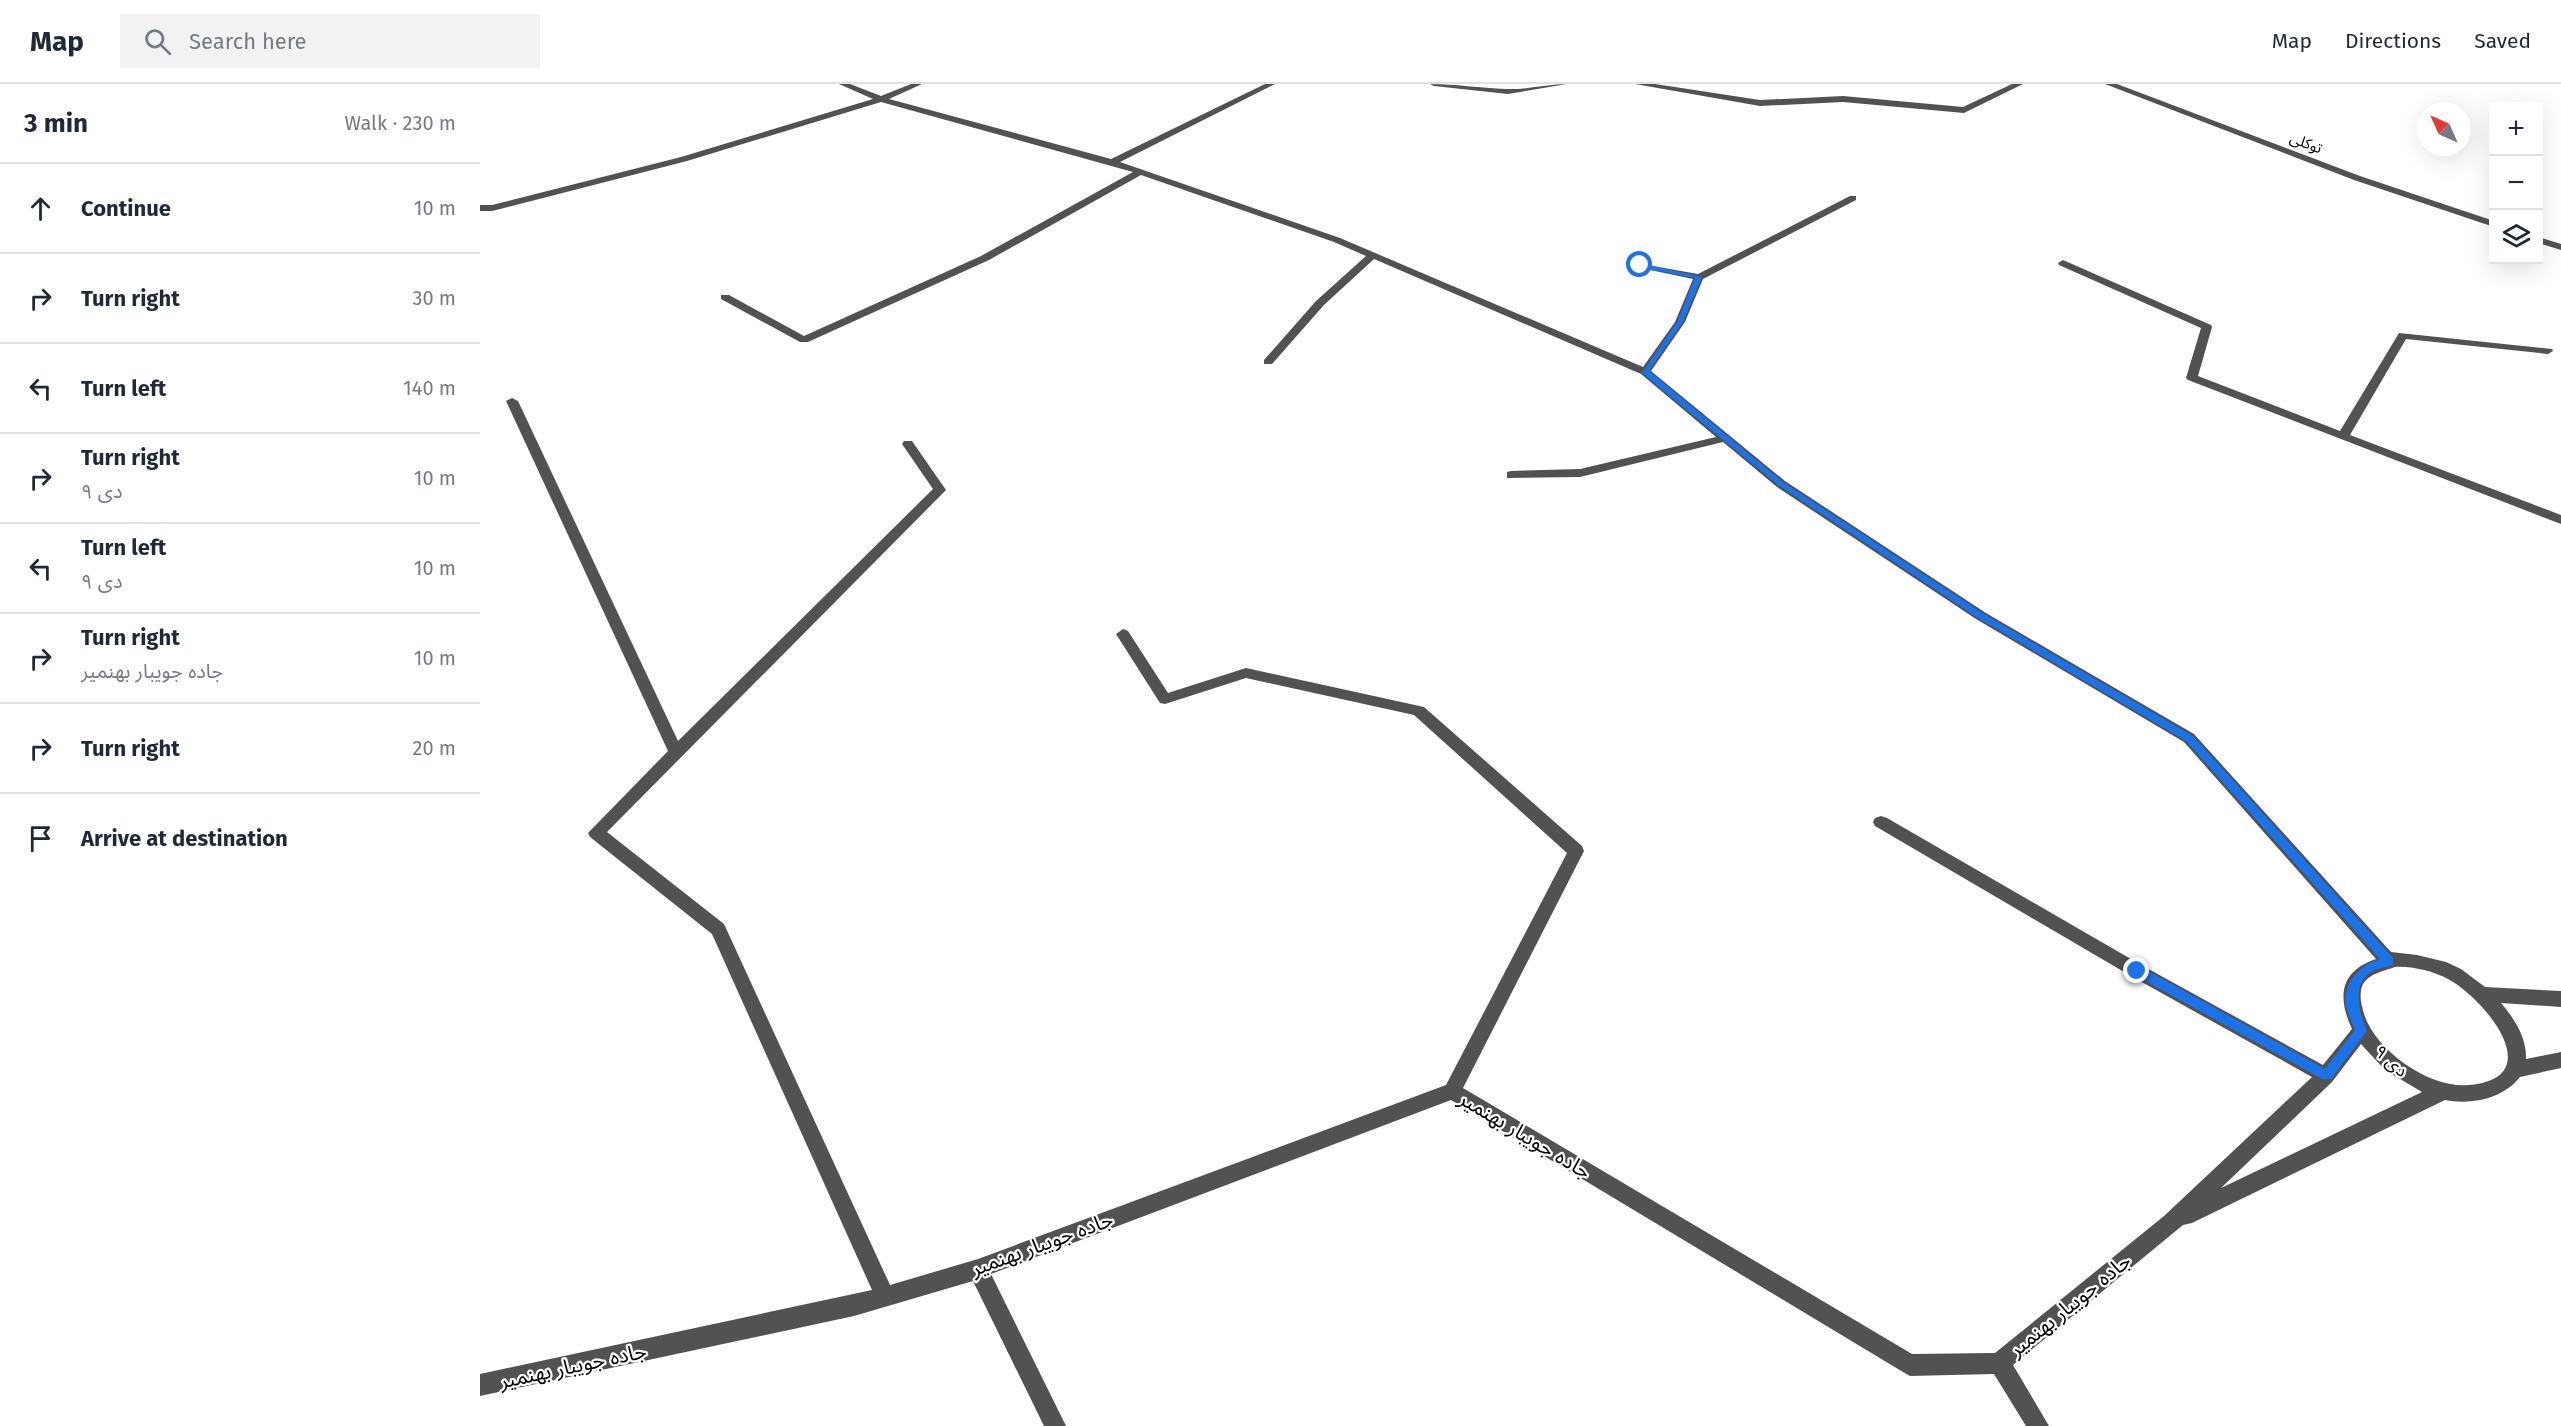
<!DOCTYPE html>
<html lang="en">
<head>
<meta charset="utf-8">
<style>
	body { margin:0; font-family:"Fira Sans","Noto Sans Arabic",sans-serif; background:#f2f2f3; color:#1f2937 }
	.controls { position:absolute; right:18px; top:18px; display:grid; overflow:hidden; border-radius:0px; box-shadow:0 6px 24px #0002 }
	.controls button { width:54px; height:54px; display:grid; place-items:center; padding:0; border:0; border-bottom:2px solid #e0e1e3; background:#fff; color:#1f2937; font:30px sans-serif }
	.compass { position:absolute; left:1937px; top:18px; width:54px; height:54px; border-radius:50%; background:#fff; box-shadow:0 6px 24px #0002; rotate:315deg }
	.stop { position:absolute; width:18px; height:18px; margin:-14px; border:4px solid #1a73e8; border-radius:50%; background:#fff }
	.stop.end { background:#1a73e8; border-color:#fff; box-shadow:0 2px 6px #0008 }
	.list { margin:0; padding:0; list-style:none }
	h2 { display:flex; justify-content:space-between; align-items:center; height:78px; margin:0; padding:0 24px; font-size:26px }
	h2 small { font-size:20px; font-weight:400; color:#747a83 }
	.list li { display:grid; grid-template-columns:39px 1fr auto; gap:18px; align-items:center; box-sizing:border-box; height:90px; padding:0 24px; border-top:2px solid #e0e1e3 }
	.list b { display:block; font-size:22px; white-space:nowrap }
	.list p { margin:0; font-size:20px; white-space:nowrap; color:#747a83 }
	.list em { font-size:20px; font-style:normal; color:#747a83 }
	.icon { flex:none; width:33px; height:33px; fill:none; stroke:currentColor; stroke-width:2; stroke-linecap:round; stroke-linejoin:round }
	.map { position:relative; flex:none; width:2081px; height:1342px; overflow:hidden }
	header { display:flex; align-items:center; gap:36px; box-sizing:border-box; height:84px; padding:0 30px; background:#fff; border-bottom:2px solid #e0e1e3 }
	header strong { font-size:28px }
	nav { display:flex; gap:33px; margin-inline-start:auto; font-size:21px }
	.search { width:420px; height:54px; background:#f2f2f3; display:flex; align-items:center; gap:15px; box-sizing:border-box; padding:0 21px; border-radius:0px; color:#747a83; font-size:22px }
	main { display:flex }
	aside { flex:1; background:#fff }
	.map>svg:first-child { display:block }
</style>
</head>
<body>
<header>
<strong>Map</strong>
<div class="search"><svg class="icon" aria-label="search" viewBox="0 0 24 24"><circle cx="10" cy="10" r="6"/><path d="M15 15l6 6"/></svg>Search here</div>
<nav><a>Map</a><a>Directions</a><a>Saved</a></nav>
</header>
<main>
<aside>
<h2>3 min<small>Walk · 230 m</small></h2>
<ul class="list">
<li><svg class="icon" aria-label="ahead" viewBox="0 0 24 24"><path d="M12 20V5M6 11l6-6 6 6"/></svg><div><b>Continue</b></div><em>10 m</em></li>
<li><svg class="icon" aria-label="right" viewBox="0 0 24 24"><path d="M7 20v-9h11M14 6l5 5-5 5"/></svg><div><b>Turn right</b></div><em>30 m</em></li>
<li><svg class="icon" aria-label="left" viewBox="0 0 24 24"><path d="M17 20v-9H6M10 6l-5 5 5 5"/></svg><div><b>Turn left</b></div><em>140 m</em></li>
<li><svg class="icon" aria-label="right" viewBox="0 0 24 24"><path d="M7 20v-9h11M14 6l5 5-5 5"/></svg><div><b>Turn right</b><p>۹ دی</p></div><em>10 m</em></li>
<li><svg class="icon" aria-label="left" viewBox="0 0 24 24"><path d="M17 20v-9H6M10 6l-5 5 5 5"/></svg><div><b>Turn left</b><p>۹ دی</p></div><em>10 m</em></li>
<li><svg class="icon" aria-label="right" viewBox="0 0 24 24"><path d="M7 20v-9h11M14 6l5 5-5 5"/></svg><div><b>Turn right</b><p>جاده جویبار بهنمیر</p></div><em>10 m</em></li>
<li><svg class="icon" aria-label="right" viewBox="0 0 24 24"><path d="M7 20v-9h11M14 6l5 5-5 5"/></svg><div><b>Turn right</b></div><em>20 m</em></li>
<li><svg class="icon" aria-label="arrive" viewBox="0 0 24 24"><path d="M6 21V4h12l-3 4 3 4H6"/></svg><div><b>Arrive at destination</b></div></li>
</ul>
</aside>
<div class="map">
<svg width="2081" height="1342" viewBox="0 0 2081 1342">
	<rect width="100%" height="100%" fill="#fff"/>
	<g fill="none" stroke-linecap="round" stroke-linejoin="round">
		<path fill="#525252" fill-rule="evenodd" d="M359 0H370L401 12 431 0H442L409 15 631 75 785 0H795L640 78 860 154 1163 283 1195 238 1213 195 1156 183V179L1218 190 1370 112H1376V116L1223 195 1205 238 1171 287 1305 397 1506 529 1714 650 1911 868 1937 871 1966 878 1981 885 2005 903 2081 907V923L2021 919C2034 934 2047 954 2046 975L2081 968V984L2040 993C2023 1015 1991 1021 1965 1016L1712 1139 1703 1141 1533 1281 1569 1342H1546L1514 1290 1430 1292 1423 1288 971 1016 511 1190 586 1342H564L493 1197 374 1232 0 1312V1290L392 1206 232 850 110 753 108 749 188 667 26 317 32 314 38 317 198 657 453 405 422 360 424 357H432L466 406 127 748 244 840 410 1201 498 1175 966 1001 1087 769 934 631 766 594 685 620 680 619 636 550 643 545 648 547 688 609 766 584 944 623 1102 762 1104 767 983 1004 1432 1270 1515 1269 1684 1132 1832 993 1651 892 1395 742 1393 738 1395 734 1401 732 1407 734 1663 882 1843 981 1872 945C1857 913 1860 887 1896 875L1704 658 1496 535 1297 403 1243 358 1100 393 1027 394V388L1031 387 1100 385 1236 353 1161 290 894 175 844 221 792 280H784V276L836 217 886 172 854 158 661 91 509 176 328 258H320L241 215V211H249L324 252 501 172 653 88 401 18 207 77 12 127H0V121H12L201 73 393 15ZM1915 883C1931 882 1953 887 1968 895 2005 915 2070 994 1989 1001 1948 1005 1889 963 1882 922 1880 915 1880 906 1883 900 1890 889 1904 887 1915 883ZM1881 960 1905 986 1942 1008 1741 1104 1852 998Z
			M950 0C975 0 1000 4 1026 5 1046 6 1067 0 1087 0L1028 10 954 2Z
			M1155 0H1175L1280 16 1363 12 1483 23 1532 0H1543L1484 29 1363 18 1280 22Z
			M1625 0H1637L1880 92 2014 137V143L1874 96Z
			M2058 153 2081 160V166L2058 159Z
			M1583 176 1731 241 1732 243 1718 292 1860 347 1919 249 2072 265 2073 267 2068 270 1926 255 1870 351 2081 431V440L1708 296 1706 294 1721 244 1579 181 1578 179Z"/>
	</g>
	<path fill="#1a73e8" d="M1160 179 1222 193 1203 238 1169 287 1303 398 1504 530 1713 652 1913 874V881C1907 883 1899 884 1894 886 1870 900 1879 927 1887 947L1851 995H1842L1653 890 1651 887 1653 883H1661L1845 985 1875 946C1872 939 1868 930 1866 923 1862 900 1879 881 1900 875L1706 657 1498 534 1298 401 1162 289 1197 238 1215 194 1157 183Z"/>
	<g text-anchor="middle" stroke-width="4.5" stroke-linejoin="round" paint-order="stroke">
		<g font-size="15" fill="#000" stroke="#fff">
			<text transform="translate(1826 59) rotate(21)" y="5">توکلی</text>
		</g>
		<g font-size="18" fill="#000" stroke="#fff">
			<text transform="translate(1911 977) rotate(41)" y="6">۹ دی</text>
		</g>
		<g font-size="21" fill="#000" stroke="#fff">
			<text transform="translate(1045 1051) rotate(31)" y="7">جاده جویبار بهنمیر</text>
			<text transform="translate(562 1160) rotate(-20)" y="7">جاده جویبار بهنمیر</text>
			<text transform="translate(1590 1221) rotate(-39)" y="7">جاده جویبار بهنمیر</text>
			<text transform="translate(93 1282) rotate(-12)" y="7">جاده جویبار بهنمیر</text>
		</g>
	</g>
</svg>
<div class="controls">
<button>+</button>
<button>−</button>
<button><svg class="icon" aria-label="layers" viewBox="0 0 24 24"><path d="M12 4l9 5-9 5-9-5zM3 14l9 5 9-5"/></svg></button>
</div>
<svg class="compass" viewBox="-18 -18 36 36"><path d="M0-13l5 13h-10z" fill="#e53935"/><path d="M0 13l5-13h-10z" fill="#747a83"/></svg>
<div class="stop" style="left:1160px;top:181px"></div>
<div class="stop end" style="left:1657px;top:887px"></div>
</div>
</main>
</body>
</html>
